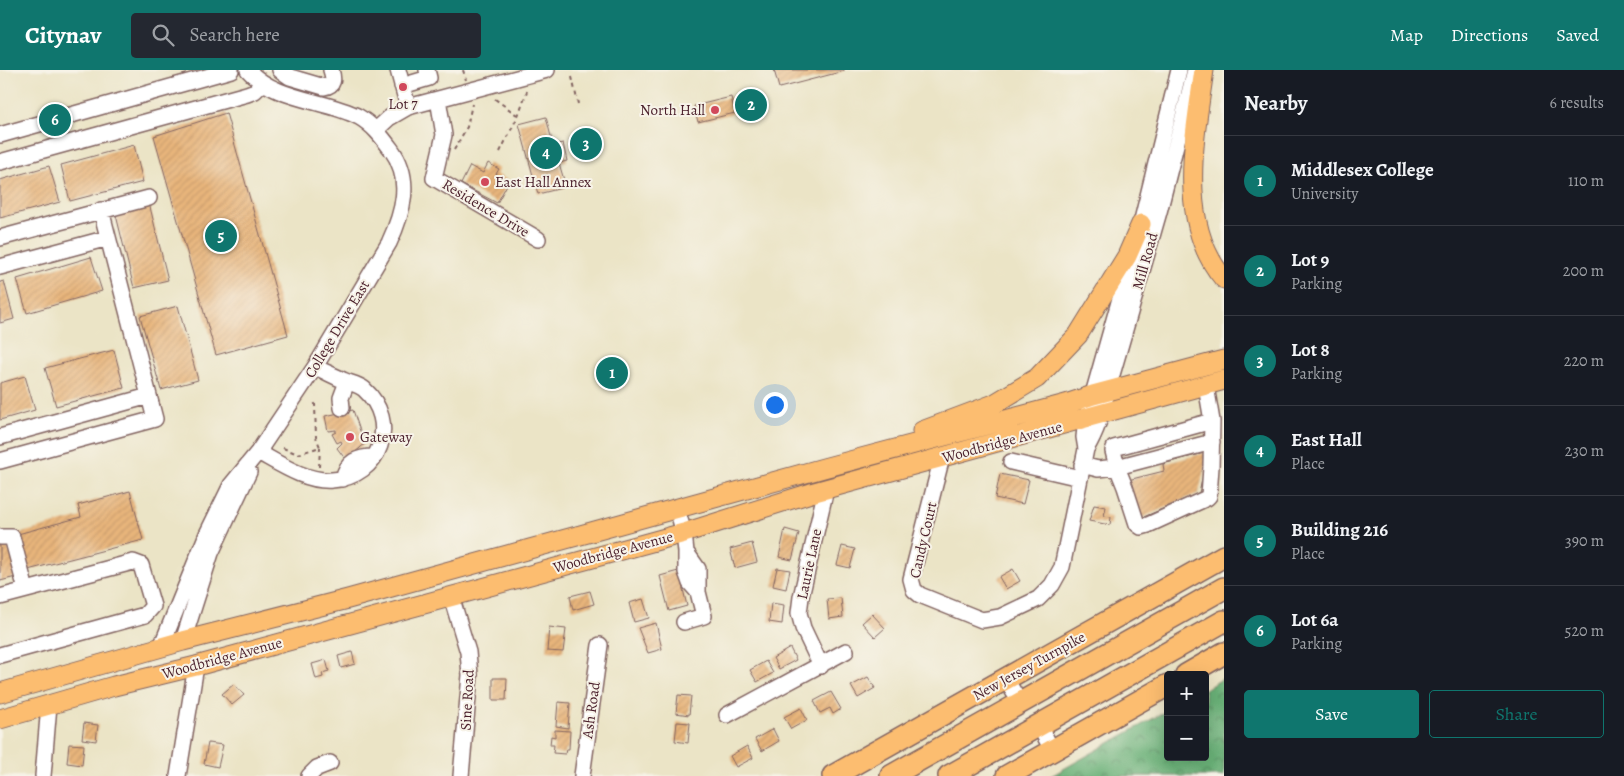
<!DOCTYPE html>
<html lang="en">
<head>
<meta charset="utf-8">
<style>
	body { margin:0; font-family:Alegreya,serif; background:#242831; color:#f1f3f6 }
	.controls { position:absolute; right:15px; bottom:15px; display:grid; overflow:hidden; border-radius:5px; box-shadow:0 5px 20px #0002 }
	.controls button { width:45px; height:45px; display:grid; place-items:center; padding:0; border:0; border-bottom:1px solid #363941; background:#171b24; color:#f1f3f6; font:25px sans-serif }
	.you { position:absolute; left:774px; top:334px; width:18px; height:18px; margin:-12px; border:4px solid #fff; border-radius:50%; background:#1a73e8; box-shadow:0 0 0 8px #1a73e833 }
	.badge { display:grid; place-items:center; width:32px; height:32px; border-radius:50%; background:#0f766e; color:#fff; font-size:16px; font-weight:700 }
	.pin { position:absolute; translate:-50% -50%; border:2px solid #fff; box-shadow:0 1px 5px #0006 }
	.list { margin:0; padding:0; list-style:none }
	h2 { display:flex; justify-content:space-between; align-items:center; height:65px; margin:0; padding:0 20px; font-size:21px }
	h2 small { font-size:16px; font-weight:400; color:#9ea1a6 }
	.list li { display:grid; grid-template-columns:32px 1fr auto; gap:15px; align-items:center; box-sizing:border-box; height:90px; padding:0 20px; border-top:1px solid #363941 }
	.list b { display:block; font-size:19px; white-space:nowrap }
	.list p { margin:0; font-size:16px; white-space:nowrap; color:#9ea1a6 }
	.list em { font-size:16px; font-style:normal; color:#9ea1a6 }
	.actions { display:flex; gap:10px; padding:15px 20px }
	.actions a { flex:1; padding:11px 0; border:1px solid #0f766e; border-radius:5px; text-align:center; font-size:18px; color:#0f766e }
	.actions .main { background:#0f766e; color:#fff }
	.icon { flex:none; width:28px; height:28px; fill:none; stroke:currentColor; stroke-width:2; stroke-linecap:round; stroke-linejoin:round }
	.map { position:relative; flex:none; width:1224px; height:706px; overflow:hidden }
	header { display:flex; align-items:center; gap:30px; box-sizing:border-box; height:70px; padding:0 25px; background:#0f766e; color:#fff }
	header strong { font-size:24px }
	nav { display:flex; gap:28px; margin-inline-start:auto; font-size:18px }
	.search { width:350px; height:45px; background:#242831; display:flex; align-items:center; gap:12px; box-sizing:border-box; padding:0 18px; border-radius:5px; color:#9ea1a6; font-size:19px }
	main { display:flex }
	aside { flex:1; background:#171b24 }
	.map>svg:first-child { display:block }
</style>
</head>
<body>
<header>
<strong>Citynav</strong>
<div class="search"><svg class="icon" aria-label="search" viewBox="0 0 24 24"><circle cx="10" cy="10" r="6"/><path d="M15 15l6 6"/></svg>Search here</div>
<nav><a>Map</a><a>Directions</a><a>Saved</a></nav>
</header>
<main>
<div class="map">
<svg width="1224" height="706" viewBox="0 0 1224 706">
	<defs>
		<pattern id="forest-crowns" width="20" height="18" patternUnits="userSpaceOnUse" patternTransform="scale(1.25)"><rect width="20" height="18" fill="#69b077"/><path d="M2 6a3 3 0 1 1 6 0M12 15a3 3 0 1 1 6 0" fill="none" stroke="#588f62"/></pattern>
		<pattern id="building-hatch" width="6" height="6" patternUnits="userSpaceOnUse" patternTransform="scale(1.25)"><rect width="6" height="6" fill="#e8b57c"/><path d="M-1 1l2-2M0 6l6-6M5 7l2-2" fill="none" stroke="#c89b6b"/></pattern>
	</defs>
	<rect width="100%" height="100%" fill="#f7f3e8"/>
	<filter id="ink" filterUnits="userSpaceOnUse"><feTurbulence type="fractalNoise" baseFrequency=".02" numOctaves="2"/><feDisplacementMap in="SourceGraphic" scale="10" xChannelSelector="R" yChannelSelector="G"/><feConvolveMatrix kernelMatrix="1 2 1 2 8 2 1 2 1" color-interpolation-filters="sRGB"/></filter>
	<filter id="wash" filterUnits="userSpaceOnUse"><feTurbulence type="fractalNoise" baseFrequency=".0096" numOctaves="4" result="noise"/><feDisplacementMap in="SourceGraphic" scale="20" xChannelSelector="R" yChannelSelector="G"/><feGaussianBlur stdDeviation="1.12" result="paint"/><feColorMatrix in="noise" values="0 0 0 0 0 0 0 0 0 0 0 0 0 0 0 0 0 1.4 0 .05"/><feComposite in="paint" operator="in"/></filter>
	<g filter="url(#wash)">
		<rect width="100%" height="100%" fill="#ebe4c6"/>
		<path fill="url(#forest-crowns)" stroke="#5a6851" d="M1224 608V706H1051L1168 640V687H1205V619Z"/>
		<g id="blocks">
			<path fill="url(#building-hatch)" d="M774 0H844V1L779 18Z
				M731 27 735 43 698 52 694 36Z
				M226 43 288 265 216 285 154 66Z
				M546 47 553 75 563 73 567 91 559 93 566 117 538 124 519 54Z
				M134 75 143 112 70 131 61 95Z
				M488 93 499 99 496 104 509 111 497 133 461 114 470 96 483 103Z
				M49 96 60 132 0 148V110Z
				M149 133 168 210 134 218 115 141Z
				M91 187 102 221 27 243 17 209Z
				M4 211 14 249 0 253V212Z
				M178 236 198 310 161 320 140 246Z
				M114 280 124 318 56 336 45 298Z
				M25 306 35 340 0 350V313Z
				M353 340 360 361 368 371 346 390 337 378 342 373 341 371 337 373 332 364 336 362V360L328 361 325 346Z
				M1204 383 1206 391 1199 423 1139 449 1128 410 1164 401 1163 394Z
				M1000 404 1029 410 1023 434 995 428Z
				M130 421 143 470 24 501 14 465 81 447 78 435Z
				M1094 435 1106 437 1104 446 1111 447 1110 455 1089 451Z
				M785 459 799 463 792 490 779 487Z
				M6 472 20 506 0 511V474Z
				M752 473 757 492 735 498 730 479Z
				M842 476 855 479 850 498 837 495Z
				M777 498 790 500 786 519 773 516Z
				M1013 499 1020 511 1006 519 999 507Z
				M682 500 698 511 682 515 687 536 669 541 660 506Z
				M590 521 594 534 573 540 570 526Z
				M841 528 843 547 829 549 827 529Z
				M643 529 649 548 634 552 629 533Z
				M771 533 784 535 782 554 769 552Z
				M872 544 885 558 875 567 862 553Z
				M656 553 662 579 648 583 638 558Z
				M549 557 566 559 563 582 547 581Z
				M790 578 796 590 779 599 773 588Z
				M352 582 355 594 341 598 338 586Z
				M326 590 329 601 322 603 323 607 316 609 312 594Z
				M766 591 773 603 757 612 750 600Z
				M868 607 875 618 858 628 851 616Z
				M493 608H507L506 630H493Z
				M234 614 244 625 232 635 222 624Z
				M831 622 841 639 833 644 830 638 820 643 814 631Z
				M678 625 691 626 689 645 676 643Z
				M558 632 570 633 568 658 556 656Z
				M801 638 807 650 791 659 784 647Z
				M677 652 690 653 688 673 675 671Z
				M84 653 98 655 96 671 82 669Z
				M773 659 779 671 762 681 755 669Z
				M555 660 570 661 569 679H566L565 684 553 683 554 675H550L551 666 555 667Z
				M208 673 223 675 218 697 204 694Z
				M69 674 84 675 82 695 67 693Z
				M747 676 753 688 736 697 730 686Z"/>
		</g>
	</g>
	<g filter="url(#ink)">
		<use href="#blocks" fill-opacity="0" stroke="#826461" stroke-width="1"/>
		<g fill="none" stroke-linecap="round" stroke-linejoin="round">
			<g stroke="#826461" stroke-width="18">
				<path id="minor" d="M280 0 290 7 324 17C334 16 334 9 331 0
					M398 0 408 37
					M402 16 429 8 427 0
					M438 29 444 65 434 108 538 169
					M376 60 389 48 408 37 547 0
					M0 65 231 0
					M0 92 247 24 255 21 263 13
					M0 168 149 128
					M0 197 108 168
					M342 338 341 328 347 312
					M0 367 149 326
					M1212 372 1117 397 1125 417 1137 454 1141 457 1148 455 1207 428 1209 426 1211 397 1212 351
					M1086 379 1084 367 1086 349 1141 154 1179 0
					M258 382C280 394 306 412 332 410 381 407 400 352 364 319 358 314 349 313 343 310 334 306 324 301 315 297
					M942 387 911 509 914 520 920 525 982 550 1000 547 1038 529 1052 515 1062 497 1086 379C1097 361 1102 343 1107 322L1159 142 1195 0
					M0 391 155 349 101 140
					M1011 392 1080 408
					M1082 395 1098 399 1117 397 1113 381 1114 378 1212 351 1206 316
					M343 409C347 391 358 387 374 387
					M677 439 684 463 686 482 698 499V522
					M0 467H12L26 520
					M451 526 468 582 470 605 461 706
					M0 527 133 492 141 495 153 536 145 545 0 585
					M684 552 704 546 698 522 690 513 686 502V482
					M183 571 211 483 249 402
					M159 578 163 572 207 464 231 415 258 382 315 297 389 173C403 143 413 109 391 79 382 67 373 55 359 47 324 29 276 31 248 0
					M821 596 803 558 799 543 801 527 826 419
					M1006 609 1020 633
					M727 645 846 581
					M1039 655 1052 680
					M43 706 49 635
					M178 706 196 596
					M309 706 317 698 330 693
					M582 706 600 575"/>
			</g>
			<g stroke="#826461" stroke-width="21">
				<path id="major" d="M1204 0C1195 66 1176 153 1224 209
					M922 361 994 334 1037 308 1078 265 1127 186 1141 154
					M0 623 183 571 348 529 827 397 1066 334 1093 325 1224 290
					M0 649 114 616 196 596 684 463 811 423 1224 310"/>
			</g>
			<g stroke="#826461" stroke-width="24">
				<path id="highway" d="M1186 605 1224 583
					M833 706 1224 486
					M891 706 1224 518
					M949 706 1224 551
					M1007 706 1168 615"/>
			</g>
			<path stroke="#826461" stroke-width="2" stroke-dasharray="4 4" stroke-linecap="butt" d="M463 0 466 10
				M572 7 578 34
				M495 29 517 45
				M454 80 467 57 472 34
				M500 82 518 46 527 21
				M283 378 298 384 320 377 316 367 315 334 313 330
				M319 397 320 377"/>
			<use href="#minor" stroke="#fff" stroke-width="15"/>
			<use href="#major" stroke="#fcbd6f" stroke-width="19"/>
			<use href="#highway" stroke="#fcbd6f" stroke-width="21"/>
		</g>
	</g>
	<g fill="#d1495b" stroke="#f7f3e8" stroke-width="2">
		<circle cx="403" cy="17" r="5"/>
		<circle cx="715" cy="40" r="5"/>
		<circle cx="485" cy="112" r="5"/>
		<circle cx="350" cy="367" r="5"/>
	</g>
	<g text-anchor="middle" stroke-width="4" stroke-linejoin="round" paint-order="stroke">
		<g font-size="15" fill="#4a1f2b" stroke="#f7f3e8" text-anchor="start">
			<text x="403" y="39" text-anchor="middle">Lot 7</text>
			<text x="705" y="45" text-anchor="end">North Hall</text>
			<text x="495" y="117">East Hall Annex</text>
			<text x="360" y="372">Gateway</text>
		</g>
		<g font-size="15" fill="#4a1f2b" stroke="#f7f3e8">
			<text transform="translate(486 138) rotate(31)" y="5">Residence Drive</text>
			<text transform="translate(1145 191) rotate(-74)" y="5">Mill Road</text>
			<text transform="translate(337 259) rotate(-59)" y="5">College Drive East</text>
			<text transform="translate(1002 372) rotate(-15)" y="5">Woodbridge Avenue</text>
			<text transform="translate(923 470) rotate(-77)" y="5">Candy Court</text>
			<text transform="translate(613 482) rotate(-15)" y="5">Woodbridge Avenue</text>
			<text transform="translate(809 494) rotate(-78)" y="5">Laurie Lane</text>
			<text transform="translate(222 588) rotate(-15)" y="5">Woodbridge Avenue</text>
			<text transform="translate(1029 596) rotate(-29)" y="5">New Jersey Turnpike</text>
			<text transform="translate(467 630) rotate(-87)" y="5">Sine Road</text>
			<text transform="translate(591 640) rotate(-82)" y="5">Ash Road</text>
		</g>
	</g>
</svg>
<div class="controls">
<button>+</button>
<button>−</button>
</div>
<div class="you"></div>
<div class="pin badge" style="left:612px;top:303px">1</div>
<div class="pin badge" style="left:751px;top:35px">2</div>
<div class="pin badge" style="left:586px;top:74px">3</div>
<div class="pin badge" style="left:546px;top:83px">4</div>
<div class="pin badge" style="left:221px;top:166px">5</div>
<div class="pin badge" style="left:55px;top:50px">6</div>
</div>
<aside>
<h2>Nearby<small>6 results</small></h2>
<ul class="list">
<li><span class="badge">1</span><div><b>Middlesex College</b><p>University</p></div><em>110 m</em></li>
<li><span class="badge">2</span><div><b>Lot 9</b><p>Parking</p></div><em>200 m</em></li>
<li><span class="badge">3</span><div><b>Lot 8</b><p>Parking</p></div><em>220 m</em></li>
<li><span class="badge">4</span><div><b>East Hall</b><p>Place</p></div><em>230 m</em></li>
<li><span class="badge">5</span><div><b>Building 216</b><p>Place</p></div><em>390 m</em></li>
<li><span class="badge">6</span><div><b>Lot 6a</b><p>Parking</p></div><em>520 m</em></li>
</ul>
<div class="actions"><a class="main">Save</a><a>Share</a></div>
</aside>
</main>
</body>
</html>
